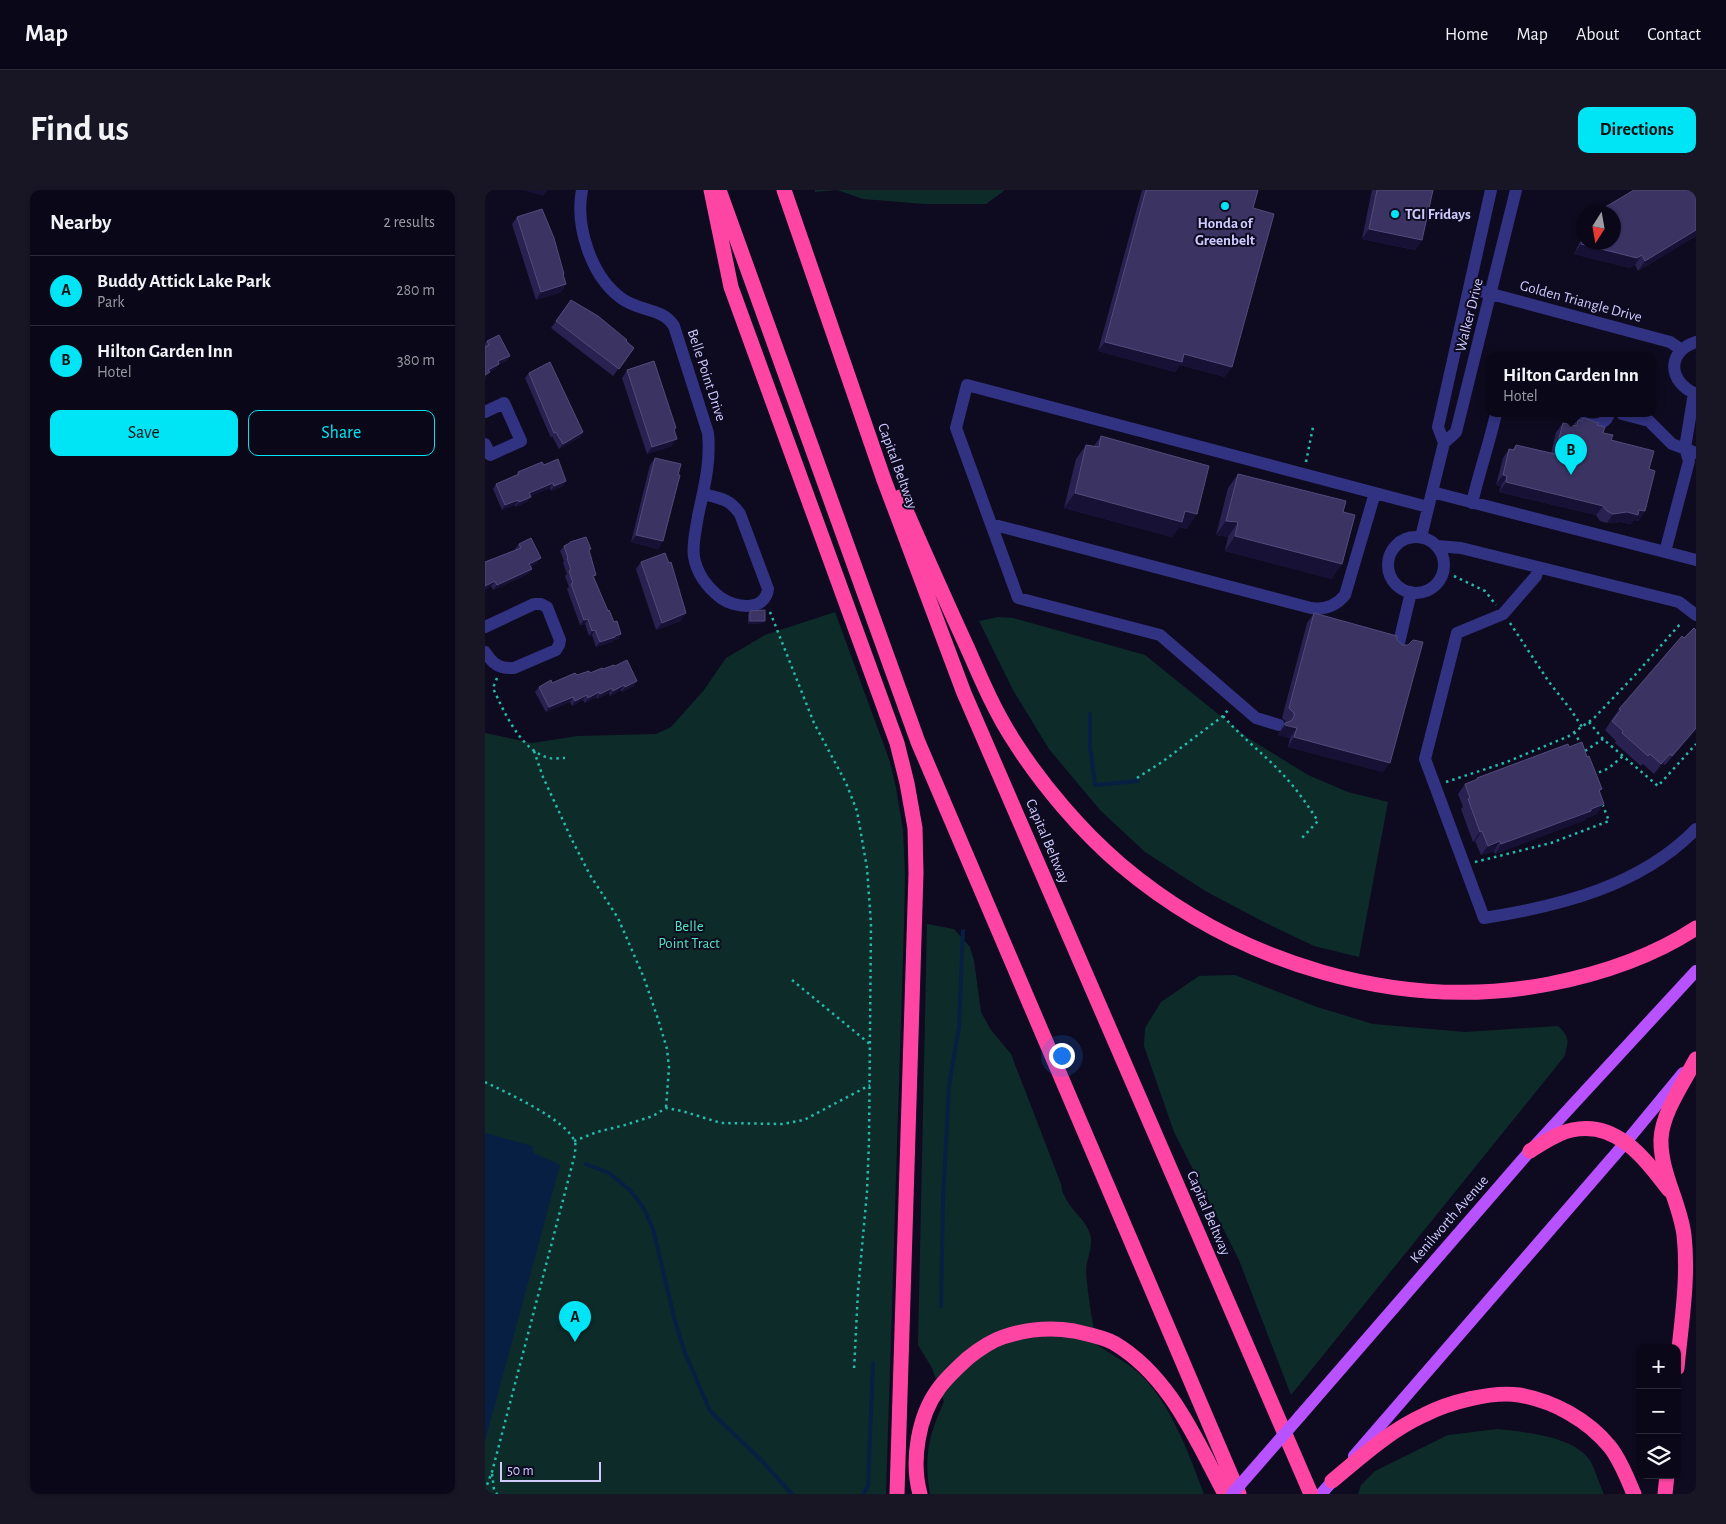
<!DOCTYPE html>
<html lang="en">
<head>
<meta charset="utf-8">
<style>
	body { margin:0; font-family:"Alegreya Sans",sans-serif; background:#181625; color:#f1f3f6 }
	.controls { position:absolute; right:15px; bottom:15px; display:grid; overflow:hidden; border-radius:10px; box-shadow:0 1px 4px #0004 }
	.controls button { width:45px; height:45px; display:grid; place-items:center; padding:0; border:0; border-bottom:1px solid #2a2937; background:#0a0818; color:#f1f3f6; font:25px sans-serif }
	.compass { position:absolute; left:1091px; top:15px; width:45px; height:45px; border-radius:50%; background:#0a0818; box-shadow:0 1px 4px #0004; rotate:191deg }
	.scale { position:absolute; left:15px; bottom:12px; width:101px; box-sizing:border-box; padding-left:5px; border:2px solid #cecaff; border-top:0; font-size:14px; line-height:18px; white-space:nowrap; color:#cecaff; -webkit-text-stroke:4px #0e0b20; paint-order:stroke }
	.you { position:absolute; left:576px; top:865px; width:18px; height:18px; margin:-12px; border:4px solid #fff; border-radius:50%; background:#1a73e8; box-shadow:0 0 0 8px #1a73e833 }
	.badge { display:grid; place-items:center; width:32px; height:32px; border-radius:50%; background:#00e5f5; color:#111; font-size:16px; font-weight:700 }
	.pin { position:absolute; translate:-50% -41px; filter:drop-shadow(0 1px 2px #0008) }
	.pin::after { content:''; position:absolute; top:26px; width:18px; height:15px; background:inherit; clip-path:polygon(0 0,100% 0,50% 100%) }
	.popup { position:absolute; left:1001px; top:162px; width:170px; height:65px; box-sizing:border-box; display:grid; place-content:center; border-radius:10px; background:#0a0818; filter:drop-shadow(0 1px 4px #0005); font-size:16px; white-space:nowrap; color:#999aa2 }
	.popup b { font-size:19px; color:#f1f3f6 }
	.popup::after { content:''; position:absolute; left:50%; top:100%; margin-left:-10px; border:10px solid transparent; border-top-color:#0a0818 }
	.list { margin:0; padding:0; list-style:none }
	h2 { display:flex; justify-content:space-between; align-items:center; height:65px; margin:0; padding:0 20px; font-size:21px }
	h2 small { font-size:16px; font-weight:400; color:#999aa2 }
	.list li { display:grid; grid-template-columns:32px 1fr auto; gap:15px; align-items:center; box-sizing:border-box; height:70px; padding:0 20px; border-top:1px solid #2a2937 }
	.list b { display:block; font-size:19px; white-space:nowrap }
	.list p { margin:0; font-size:16px; white-space:nowrap; color:#999aa2 }
	.list em { font-size:16px; font-style:normal; color:#999aa2 }
	.actions { display:flex; gap:10px; padding:15px 20px }
	.actions a { flex:1; padding:11px 0; border:1px solid #00e5f5; border-radius:10px; text-align:center; font-size:18px; color:#00e5f5 }
	.actions .main { background:#00e5f5; color:#111 }
	.icon { flex:none; width:28px; height:28px; fill:none; stroke:currentColor; stroke-width:2; stroke-linecap:round; stroke-linejoin:round }
	.map { position:relative; flex:none; width:1211px; height:1304px; overflow:hidden; border-radius:10px }
	header { display:flex; align-items:center; gap:30px; box-sizing:border-box; height:70px; padding:0 25px; background:#0a0818; border-bottom:1px solid #2a2937 }
	header strong { font-size:24px }
	nav { display:flex; gap:28px; margin-inline-start:auto; font-size:18px }
	.intro { display:flex; align-items:center; justify-content:space-between; box-sizing:border-box; height:120px; padding:0 30px }
	h1 { margin:0; font-size:35px }
	.button { padding:12px 22px; border-radius:10px; background:#00e5f5; color:#111; font-size:18px; font-weight:700 }
	main { display:flex; gap:30px; padding:0 30px }
	aside { flex:1; background:#0a0818; border-radius:10px; box-shadow:0 1px 4px #0004 }
	.map>svg:first-child { display:block }
</style>
</head>
<body>
<header>
<strong>Map</strong>
<nav><a>Home</a><a>Map</a><a>About</a><a>Contact</a></nav>
</header>
<div class="intro"><h1>Find us</h1><a class="button">Directions</a></div>
<main>
<aside>
<h2>Nearby<small>2 results</small></h2>
<ul class="list">
<li><span class="badge">A</span><div><b>Buddy Attick Lake Park</b><p>Park</p></div><em>280 m</em></li>
<li><span class="badge">B</span><div><b>Hilton Garden Inn</b><p>Hotel</p></div><em>380 m</em></li>
</ul>
<div class="actions"><a class="main">Save</a><a>Share</a></div>
</aside>
<div class="map">
<svg width="1211" height="1304" viewBox="0 0 1211 1304">
	<rect width="100%" height="100%" fill="#0e0b20"/>
	<path fill="#0d2b29" d="M330 0H520L501 14H440L378 9 352 0 330 2Z
		M350 422 405 572 411 598 418 640 420 684 419 735 401 1304H0V543L47 553 93 546 171 544 186 537 219 500 241 468 280 445Z
		M513 427 528 428 660 465 763 548 823 585 863 602 903 612 874 767 829 756 779 732 722 702 660 662 615 620 564 559 528 500 494 431Z
		M442 734 469 739 485 757 489 770 496 822 506 840 526 864 576 994C577 998 577 1002 579 1005 585 1020 600 1028 605 1044 609 1057 601 1069 601 1082 603 1107 607 1131 612 1155 624 1163 637 1170 648 1178 684 1207 703 1262 719 1304H445C439 1267 443 1246 459 1212L447 1178 433 1155Z
		M750 785 832 817 888 834 980 842 1073 836C1085 847 1084 852 1079 867L806 1205 754 1070 689 942 659 856 660 838 676 812 714 786Z
		M1013 1239C1039 1242 1091 1246 1106 1272 1111 1282 1114 1294 1119 1304H873L876 1295 890 1281 963 1245Z"/>
	<path fill="#071f43" d="M0 943 47 956 49 963 75 975 0 1251Z"/>
	<g fill="none" stroke-linecap="round" stroke-linejoin="round">
		<path stroke="#071f43" stroke-width="4" d="M605 524V557L610 595 653 591
			M101 974 124 983 145 1000 158 1017 168 1039 190 1131 200 1163 225 1221 277 1271 307 1304
			M456 1116 458 1009 464 896 474 837 478 741
			M378 1304 383 1296 388 1173"/>
		<path stroke="#24baac" stroke-width="2.5" stroke-dasharray="2.5 4" stroke-linecap="butt" d="M821 272 828 237
			M969 386 1000 401 1011 415
			M285 422 329 533 361 593 372 621 382 678 386 734 384 951 382 1002 373 1101 369 1180
			M1025 433 1064 492 1086 520 1097 537
			M12 488 8 498C19 522 36 561 64 568 69 569 75 568 80 568
			M738 526C760 551 787 570 808 596 817 607 825 619 833 631L816 649
			M1104 532 1118 549 1173 596 1211 554
			M1089 542 1096 554
			M49 561 58 587 87 650 105 685 133 728 159 788 173 829 182 859 184 877 181 918
			M1100 561 1118 549
			M1108 585 1124 578 1138 566
			M652 588 677 572 738 526 743 520
			M961 592 1022 572 1084 546 1109 528 1150 485 1196 433
			M990 672 1066 653 1124 631 1117 613
			M307 790 386 855
			M0 892C22 903 81 929 90 952 91 956 90 960 90 964L7 1282 0 1300
			M89 951 112 942 140 935 168 926 181 918 197 921 236 933 297 934 319 930 385 895
			M7 1284 9 1299 12 1304"/>
		<path stroke="#323283" stroke-width="12" d="M97 0C90 36 106 86 136 108 154 122 177 117 189 136L223 243C226 272 219 298 213 326 211 340 207 353 209 367 212 384 223 398 236 408 250 418 280 422 283 399L255 324C245 309 235 308 218 304
			M984 98 1185 152 1197 160
			M1211 152C1181 162 1183 192 1211 204
			M0 222 19 213 36 251 5 265 0 254
			M1087 224C1095 236 1119 240 1124 224
			M1137 224 1164 231 1187 254 1211 263
			M959 253 953 237 1006 0
			M947 302 1211 370
			M987 313C994 283 1004 254 1011 224
			M506 334 826 418C840 420 851 416 860 405L890 303
			M936 347 959 253 971 242 1031 0
			M903 375a28 28 0 1 1 56 0a28 28 0 1 1-56 0Z
			M952 356 976 358 1194 412 1211 425
			M1180 362 1204 271 1200 258 1209 203
			M1053 377 1051 386 1018 424 972 443 940 569 999 728C1075 716 1156 696 1211 639
			M0 437 49 414H56L62 417 75 450 74 455 71 460 29 478C14 479 8 474 0 462
			M913 457 926 402
			M794 535 771 528 675 445 533 408 471 238 482 195 943 317"/>
		<path stroke="#b851ff" stroke-width="12" d="M815 1226 1045 961 1211 781
			M869 1266 1141 952 1198 883
			M836 1304 853 1285"/>
		<path stroke="#ff45a4" stroke-width="15" d="M226 0 246 97 412 553 422 593 430 638 431 683 412 1304
			M234 0 433 552 754 1304
			M299 0 399 290 479 503 826 1304
			M415 307C437 357 459 407 482 457 496 489 510 522 529 551 557 595 596 641 636 675 752 773 914 823 1064 794 1115 784 1167 767 1211 738
			M1045 961C1058 953 1072 943 1087 940 1132 930 1160 969 1184 1000
			M1192 1178C1196 1134 1204 1089 1199 1045 1195 1013 1175 982 1176 949 1177 923 1199 892 1211 869
			M847 1291C876 1267 904 1241 939 1225 964 1212 1007 1201 1034 1205 1069 1211 1103 1230 1125 1257 1136 1271 1142 1288 1149 1304
			M435 1304C426 1271 433 1226 454 1198 462 1187 472 1178 483 1168 493 1160 506 1151 518 1147 542 1139 565 1137 589 1141 602 1144 618 1147 629 1153 685 1186 711 1250 740 1304
			M1180 1304 1182 1285"/>
		<path stroke="#b851ff" stroke-width="12" d="M747 1304 815 1226"/>
	</g>
	<path fill="#292250" d="M657 0H773L768 18 740 187 695 175 690 182 613 161Z
		M887 0H948L937 50 930 60 877 49Z
		M1211 0V46L1153 81 1150 75 1145 78 1089 64 1098 46V52Z
		M32 27 79 84 78 86 81 94 76 102 51 110 27 34Z
		M86 110 149 158 128 186 66 138Z
		M2 151 25 166 21 171 14 174 11 179 4 182 0 188V154Z
		M142 180 191 238 189 240 187 256 162 264 137 188Z
		M44 183 98 242 95 247 74 259 67 246 66 248 40 188Z
		M1098 228 1112 235 1118 243 1126 250 1164 279 1154 331 1149 330 1146 334 1135 332 1122 333 1115 331 1111 325 1014 302 1016 296 1011 295 1018 268 1024 259H1028L1031 255 1066 263 1071 242 1078 233 1090 235 1093 230 1096 231Z
		M616 246 702 339 694 337 687 347 579 318 591 269 601 255 609 256Z
		M170 268 178 351 173 359 146 352 165 275Z
		M59 275 78 296 66 301 65 298 45 306 42 312 30 317V315L17 320 8 299 11 294 31 286 33 282Z
		M753 284 858 322 847 389 740 361 743 347 731 345 743 298Z
		M85 352 104 362 109 387 123 421 129 432 136 444 133 449 128 450 127 452 111 457 107 445 104 446 100 434 95 435 82 399 84 397 80 386 82 384 78 373 79 371 75 361 79 356 83 354Z
		M34 354 56 368 52 373 45 377 47 379 43 384 8 400 6 396 31 360 30 359Z
		M156 372 196 431 171 440 151 379Z
		M265 421 278 433 263 434V424Z
		M829 423 898 582 803 557 805 548 793 545 800 533H802L797 528 822 433Z
		M1199 448 1211 540 1180 575 1178 574 1169 584 1158 574 1156 576 1130 553 1131 551 1120 540 1134 519Z
		M118 479 149 496 137 502 136 500 125 506 124 503 112 509 111 507 100 513 98 510 87 516 85 512 61 522 50 502 54 497 92 485 105 483Z
		M1084 557 1102 567 1117 599 1114 602 1112 624 1101 628 1100 630 1010 664 1009 661 996 665 990 651 988 652 976 619 978 617 973 604 980 594 991 590 992 588Z"/>
	<path fill="#171135" d="M38 0H63L58 6Z
		M884 39 937 50 930 60 877 49Z
		M1211 40V46L1153 81 1160 71Z
		M1096 54 1157 65 1150 75 1145 78 1089 64Z
		M81 94 76 102 51 110 56 102Z
		M620 152 699 164 747 177 740 187 695 175 690 182 613 161Z
		M25 166 21 171 9 176 13 171Z
		M14 174 11 179 4 182 0 188V185L3 180Z
		M98 242 95 247 74 259 78 254Z
		M192 249 187 256 162 264 167 257Z
		M1018 285 1022 286 1016 296 1011 295Z
		M81 291 78 296 66 301 69 296Z
		M1021 292 1118 316 1111 325 1014 302Z
		M68 293 65 298 41 308 44 303Z
		M590 303 700 321 712 324 702 339 694 337 687 347 579 318Z
		M46 307 42 312 30 317 34 312Z
		M33 310 30 315 17 320 20 315Z
		M1154 320 1160 321 1154 331 1149 330 1146 334 1135 332 1122 333 1128 324Z
		M741 331 753 332 743 347 731 345Z
		M151 345 178 351 173 359 146 352Z
		M750 346 857 374 847 389 740 361Z
		M56 368 52 373 41 379 44 374Z
		M47 379 43 384 8 400 12 395Z
		M10 391 6 396 0 400V396Z
		M201 423 196 431 171 440 177 433Z
		M103 429 100 434 95 435 99 430Z
		M265 431H280L278 433 263 434Z
		M110 440 107 445 104 446 107 441Z
		M136 444 133 449 128 450 127 452 111 457 115 452Z
		M152 491 149 496 137 502 140 497Z
		M139 495 136 500 125 506 128 501Z
		M127 498 124 503 112 509 115 504Z
		M114 502 111 507 100 513 103 508Z
		M102 505 98 510 87 516 90 511Z
		M88 507 85 512 61 522 64 517Z
		M800 535 812 538 805 548 793 545Z
		M1211 538V540L1180 575 1187 566Z
		M809 547 905 573 898 582 803 557Z
		M1185 564 1178 574 1169 584 1176 574Z
		M1119 614 1112 624 1101 628 1100 630 1010 664 1016 654Z
		M997 641 990 651 988 652 995 642Z
		M1015 651 1009 661 996 665 1003 656Z"/>
	<path fill="#3b3463" stroke="#524b7b" d="M661 0H773L768 18 789 24 747 177 699 164 697 172 620 152Z
		M892 0H948L937 50 884 39Z
		M1149 0H1211V40L1160 71 1157 65 1152 68 1096 54 1098 49V52H1128V22H1115L1117 19Z
		M57 19 69 48 79 84H78L81 94 56 102 32 27Z
		M86 110 113 126 142 150 141 151 149 158 134 179 71 131Z
		M14 145 25 166 13 171 14 174 3 180 5 182 0 185V157L4 155 2 151Z
		M169 171 191 238 189 239 192 249 167 257 142 180Z
		M65 172 98 242 78 254 71 242 69 243 44 183Z
		M1098 228 1113 233 1112 235 1120 237 1118 243 1128 245 1126 250 1169 261 1164 279 1170 281 1160 321 1154 320 1153 325 1142 322 1128 324 1122 321 1118 316 1021 292 1022 286 1018 285 1024 259 1029 260 1031 255 1070 264 1078 233 1092 236 1093 230 1097 231Z
		M616 246 724 276 712 324 700 321 697 332 590 303 601 255 614 257Z
		M170 268 196 274 193 285H195L178 351 151 345Z
		M73 269 81 291 69 296 68 293 44 303 46 307 34 312 33 310 20 315 11 294 34 284 33 282 57 272 59 275Z
		M753 284 861 311 858 322 870 325 857 374 750 346 753 332 741 331Z
		M101 347 106 359 104 360 111 385 108 386 123 421 124 420 129 432 132 431 136 444 130 446V447L115 452 110 440 107 441 103 429 99 430 86 394 88 393 84 381 86 380 82 368H83L79 356 85 353V352Z
		M46 348 56 368 44 374 47 379 12 395 10 391 0 396V372L36 358 34 354Z
		M180 363 184 373 186 372 201 423 177 433 156 372Z
		M280 420V431H265V421Z
		M829 423 912 446V450L918 455H923L928 450 938 452 905 573 809 547 812 538 800 535V533L806 531 809 527V523L804 518Z
		M1209 438 1211 440V538L1187 566 1185 564 1176 574 1165 564 1163 566 1137 543 1138 541 1127 531 1136 520 1134 519 1197 446 1199 448Z
		M142 470 152 491 140 497 139 495 128 501 127 498 115 504 114 502 103 508 102 505 90 511 88 507 64 517 54 497 66 490 67 493 90 483 92 485 104 481 105 483 117 478 118 479 129 475 130 476Z
		M1097 552 1102 567 1104 566 1117 599 1114 600 1119 614 1106 619V621L1016 654 1015 651 1003 656 997 641 995 642 983 609 985 608 980 594 993 589 992 588 1083 554 1084 557Z"/>
	<g fill="#00e5f5" stroke="#0e0b20" stroke-width="2">
		<circle cx="740" cy="16" r="5"/>
		<circle cx="910" cy="24" r="5"/>
	</g>
	<g text-anchor="middle" stroke-width="4" stroke-linejoin="round" paint-order="stroke">
		<g font-size="15" font-weight="bold" fill="#cecaff" stroke="#0e0b20" text-anchor="start">
			<text x="920" y="29">TGI Fridays</text>
			<text x="740" y="38" text-anchor="middle">Honda of<tspan x="740" dy="17">Greenbelt</tspan></text>
		</g>
		<g font-size="15" fill="#cecaff" stroke="#0e0b20">
			<text transform="translate(1096 111) rotate(15)" y="5">Golden Triangle Drive</text>
			<text transform="translate(984 125) rotate(-76)" y="5">Walker Drive</text>
			<text transform="translate(222 185) rotate(72)" y="5">Belle Point Drive</text>
			<text transform="translate(413 276) rotate(70)" y="5">Capital Beltway</text>
			<text transform="translate(563 651) rotate(67)" y="5">Capital Beltway</text>
			<text transform="translate(724 1023) rotate(67)" y="5">Capital Beltway</text>
			<text transform="translate(964 1029) rotate(-49)" y="5">Kenilworth Avenue</text>
		</g>
		<g font-size="15" fill="#4de8bc" stroke="#0e0b20">
			<text x="204" y="741">Belle<tspan x="204" dy="17">Point Tract</tspan></text>
		</g>
	</g>
</svg>
<div class="controls">
<button>+</button>
<button>−</button>
<button><svg class="icon" aria-label="layers" viewBox="0 0 24 24"><path d="M12 4l9 5-9 5-9-5zM3 14l9 5 9-5"/></svg></button>
</div>
<svg class="compass" viewBox="-18 -18 36 36"><path d="M0-13l5 13h-10z" fill="#e53935"/><path d="M0 13l5-13h-10z" fill="#999aa2"/></svg>
<div class="scale">50 m</div>
<div class="you"></div>
<div class="pin badge" style="left:90px;top:1152px">A</div>
<div class="pin badge" style="left:1086px;top:285px">B</div>
<div class="popup"><b>Hilton Garden Inn</b>Hotel</div>
</div>
</main>
</body>
</html>
